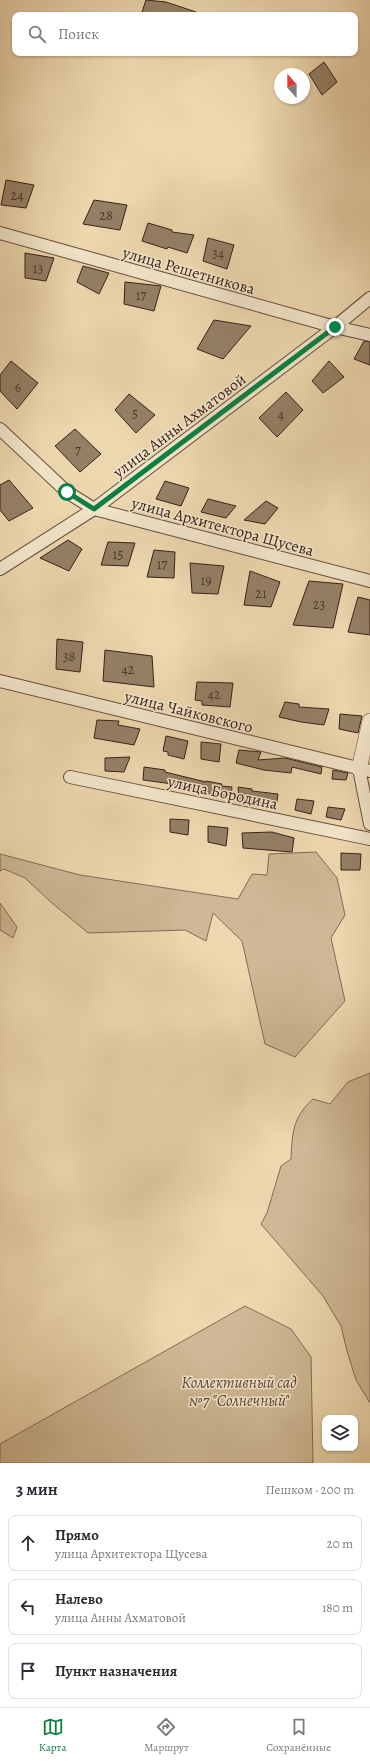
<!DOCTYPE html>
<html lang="ru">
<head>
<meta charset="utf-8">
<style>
	body { margin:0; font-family:Alegreya,serif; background:#f7f7f7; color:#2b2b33 }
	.controls { position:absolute; right:12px; bottom:12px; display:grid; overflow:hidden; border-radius:8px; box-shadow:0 1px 3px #0004 }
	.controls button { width:36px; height:36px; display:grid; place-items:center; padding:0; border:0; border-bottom:1px solid #e1e1e2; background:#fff; color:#2b2b33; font:20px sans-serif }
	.compass { position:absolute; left:274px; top:68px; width:36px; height:36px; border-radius:50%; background:#fff; box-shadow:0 1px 3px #0004; rotate:339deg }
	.stop { position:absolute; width:12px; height:12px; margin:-9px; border:3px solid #0b8043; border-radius:50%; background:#fff }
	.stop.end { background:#0b8043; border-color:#fff; box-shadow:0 1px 4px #0008 }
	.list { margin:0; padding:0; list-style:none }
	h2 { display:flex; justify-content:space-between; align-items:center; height:52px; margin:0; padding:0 16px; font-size:17px }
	h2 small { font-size:13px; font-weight:400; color:#7c7c81 }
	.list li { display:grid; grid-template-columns:26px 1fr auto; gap:12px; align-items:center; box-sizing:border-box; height:56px; margin:0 8px 8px; padding:0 8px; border:1px solid #e1e1e2; border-radius:8px }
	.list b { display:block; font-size:15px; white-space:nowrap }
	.list p { margin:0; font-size:13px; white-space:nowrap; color:#7c7c81 }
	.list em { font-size:13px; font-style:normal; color:#7c7c81 }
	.icon { flex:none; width:22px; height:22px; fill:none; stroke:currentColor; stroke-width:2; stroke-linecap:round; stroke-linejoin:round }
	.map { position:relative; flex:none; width:370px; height:1463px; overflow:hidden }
	.search { position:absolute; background:#fff; box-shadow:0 1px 3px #0004; left:12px; right:12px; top:12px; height:44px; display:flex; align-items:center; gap:10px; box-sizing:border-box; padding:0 14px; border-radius:8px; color:#7c7c81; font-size:15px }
	.sheet { height:244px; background:#fff }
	nav { display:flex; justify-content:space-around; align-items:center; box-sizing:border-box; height:56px; border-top:1px solid #e1e1e2; background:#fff; font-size:11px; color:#7c7c81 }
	nav a { display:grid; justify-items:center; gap:2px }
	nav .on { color:#0b8043 }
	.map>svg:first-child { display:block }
</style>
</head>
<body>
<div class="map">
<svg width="370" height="1463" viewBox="0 0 370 1463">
	<rect width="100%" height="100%" fill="#edd7ae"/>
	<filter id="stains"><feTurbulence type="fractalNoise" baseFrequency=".005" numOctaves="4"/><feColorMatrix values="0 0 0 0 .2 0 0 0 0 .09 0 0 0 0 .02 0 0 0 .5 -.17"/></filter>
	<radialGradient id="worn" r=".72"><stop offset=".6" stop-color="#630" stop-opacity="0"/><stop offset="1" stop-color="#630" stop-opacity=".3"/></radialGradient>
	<path fill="#ceb895" stroke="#826c57" d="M316 852 337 878 345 915 331 938 345 1001 295 1057 265 1044 242 941 213 913 206 941 185 930 88 933 52 903 25 878 4 869 0 871V854L80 875 238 899 252 874 267 875 269 854Z
		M0 903 17 927 13 938 0 930Z
		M370 1073V1403L356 1380 347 1351 341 1326 323 1296 261 1224 267 1213 281 1166 291 1159C292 1133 293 1117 313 1099L330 1104 348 1082Z
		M245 1306 291 1329 311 1357 313 1463H0V1444Z"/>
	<path fill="#958066" stroke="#362119" d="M146 0 166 2 199 13 198 15H141Z
		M324 62 337 82 322 95 309 74Z
		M6 180 34 185 26 208 1 205Z
		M94 200 127 205 120 230 83 224Z
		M148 223 172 230V232L194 235 187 253 168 247 167 249 142 241Z
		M208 238 234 245 227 269 203 261Z
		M25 253 54 258 46 281 25 278Z
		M83 266 109 273 99 294 77 282Z
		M125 282 161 286 154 311 124 304Z
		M214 320 251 326 223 359 197 349Z
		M364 341 370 342V365L354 359Z
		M11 361 38 383 17 409 0 391V375Z
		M329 361 344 377 323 393 312 381Z
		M286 392 303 410 277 437 259 418Z
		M129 394 155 415 136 433 115 410Z
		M75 429 101 454 80 472 55 446Z
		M9 480 33 508 9 521 0 510V485Z
		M165 481 189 488 181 506 156 499Z
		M208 499 236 506 226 518 201 512Z
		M266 501 278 508 265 524 244 520Z
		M68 540 82 549 69 571 40 558Z
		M108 542 135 543 128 566 101 565Z
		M154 550 175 552 174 578 147 577Z
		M190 563 224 566 218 594 192 593Z
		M250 571 280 582 271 607 244 605Z
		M309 581 343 584 333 628 293 625Z
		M358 597 370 600V635L348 632Z
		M57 639 83 642 80 672 56 669Z
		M105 650 152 656 154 687 103 681Z
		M197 682 233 683 230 707 202 705V701L195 700Z
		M285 702 299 704V707L329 709 324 725 301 722 279 717Z
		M340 714 362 716 358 733 339 729Z
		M97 720 119 721 118 725 140 729 134 745 94 738Z
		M166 736 188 741 184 759 168 755V752L163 751Z
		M201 742 221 744 219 762 201 759Z
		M239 750 261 752 258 760 285 758 322 767 321 774 292 767 291 773 264 770 236 763Z
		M130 757 124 772 105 771V758Z
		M144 767 165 770V772L206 782V781L222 784 221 786 232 787 231 797 204 793 205 791 173 785V784L143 780Z
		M333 770 348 773 346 780 332 779Z
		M238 787 252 789V791L278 794 276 807 239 800Z
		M297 799 314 801 311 814 295 810Z
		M328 807 345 809 341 820 326 817Z
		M170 819 189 820 188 835 170 832Z
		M208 826 228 828 226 846 208 842Z
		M272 832 294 838 292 852 243 848 242 833Z
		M341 853 361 854 360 870H341Z"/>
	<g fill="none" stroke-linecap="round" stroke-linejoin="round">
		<g stroke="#644e3e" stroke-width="14">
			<path id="minor" d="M0 233 335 327 370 335
				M0 429 67 492 94 509 370 581
				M0 569 94 509 335 327 370 298
				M0 681 370 771
				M359 769 370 824
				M70 777 370 839"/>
		</g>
		<g stroke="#644e3e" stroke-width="16">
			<path id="tertiary" d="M359 769 370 721"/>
		</g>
		<use href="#minor" stroke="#f3e5ca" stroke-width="12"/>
		<use href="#tertiary" stroke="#f3e5ca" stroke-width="15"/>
	</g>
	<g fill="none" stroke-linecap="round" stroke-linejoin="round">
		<path stroke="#0b8043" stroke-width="5" d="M67 492 94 509 335 327"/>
	</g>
	<g text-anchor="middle" stroke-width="3" stroke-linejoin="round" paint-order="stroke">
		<g font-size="14" fill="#4e392c">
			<text x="17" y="200">24</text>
			<text x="106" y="220">28</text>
			<text x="218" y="258">34</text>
			<text x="38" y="273">13</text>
			<text x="141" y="300">17</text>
			<text x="18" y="392">6</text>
			<text x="135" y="418">5</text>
			<text x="281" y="419">4</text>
			<text x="78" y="455">7</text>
			<text x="118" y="559">15</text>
			<text x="162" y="569">17</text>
			<text x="206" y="585">19</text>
			<text x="261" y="598">21</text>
			<text x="319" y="609">23</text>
			<text x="69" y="661">38</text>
			<text x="128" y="674">42</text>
			<text x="214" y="699">42</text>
		</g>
		<g font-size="16" fill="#362119" stroke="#f3e5ca">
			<text transform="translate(189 270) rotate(16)" y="6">улица Решетникова</text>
			<text transform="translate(179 425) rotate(-37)" y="6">улица Анны Ахматовой</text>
			<text transform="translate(223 526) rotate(15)" y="6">улица Архитектора Щусева</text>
			<text transform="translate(189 711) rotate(14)" y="6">улица Чайковского</text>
			<text transform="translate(223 792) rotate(12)" y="6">улица Бородина</text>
		</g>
		<g font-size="16" font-style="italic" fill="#5c4738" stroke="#f3e5ca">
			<text x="239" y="1388">Коллективный сад<tspan x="239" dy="18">№7 "Солнечный"</tspan></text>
		</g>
	</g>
	<rect width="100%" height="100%" filter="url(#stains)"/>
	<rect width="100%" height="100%" fill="url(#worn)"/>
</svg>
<div class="controls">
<button><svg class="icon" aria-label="layers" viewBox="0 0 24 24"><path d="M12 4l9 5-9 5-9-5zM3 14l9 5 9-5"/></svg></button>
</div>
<svg class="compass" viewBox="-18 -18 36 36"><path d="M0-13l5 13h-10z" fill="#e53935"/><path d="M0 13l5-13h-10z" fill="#7c7c81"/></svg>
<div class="stop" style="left:67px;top:492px"></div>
<div class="stop end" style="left:335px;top:327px"></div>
<div class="search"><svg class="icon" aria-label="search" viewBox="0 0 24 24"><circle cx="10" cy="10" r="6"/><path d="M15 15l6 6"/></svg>Поиск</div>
</div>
<section class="sheet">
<h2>3 мин<small>Пешком · 200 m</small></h2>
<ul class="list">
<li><svg class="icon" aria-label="ahead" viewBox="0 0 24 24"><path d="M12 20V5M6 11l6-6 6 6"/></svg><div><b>Прямо</b><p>улица Архитектора Щусева</p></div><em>20 m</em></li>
<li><svg class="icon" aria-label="left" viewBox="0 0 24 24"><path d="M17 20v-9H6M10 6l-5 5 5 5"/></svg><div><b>Налево</b><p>улица Анны Ахматовой</p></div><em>180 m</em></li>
<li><svg class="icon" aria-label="arrive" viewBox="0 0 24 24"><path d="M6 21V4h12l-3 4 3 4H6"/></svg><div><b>Пункт назначения</b></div></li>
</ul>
</section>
<nav>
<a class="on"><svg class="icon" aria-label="map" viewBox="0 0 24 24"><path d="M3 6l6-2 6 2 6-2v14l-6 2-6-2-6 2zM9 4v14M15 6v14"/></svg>Карта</a>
<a><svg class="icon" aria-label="directions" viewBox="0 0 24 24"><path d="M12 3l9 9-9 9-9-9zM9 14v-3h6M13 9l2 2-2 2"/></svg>Маршрут</a>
<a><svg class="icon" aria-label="saved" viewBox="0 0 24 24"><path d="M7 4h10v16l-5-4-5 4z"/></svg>Сохранённые</a>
</nav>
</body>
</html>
